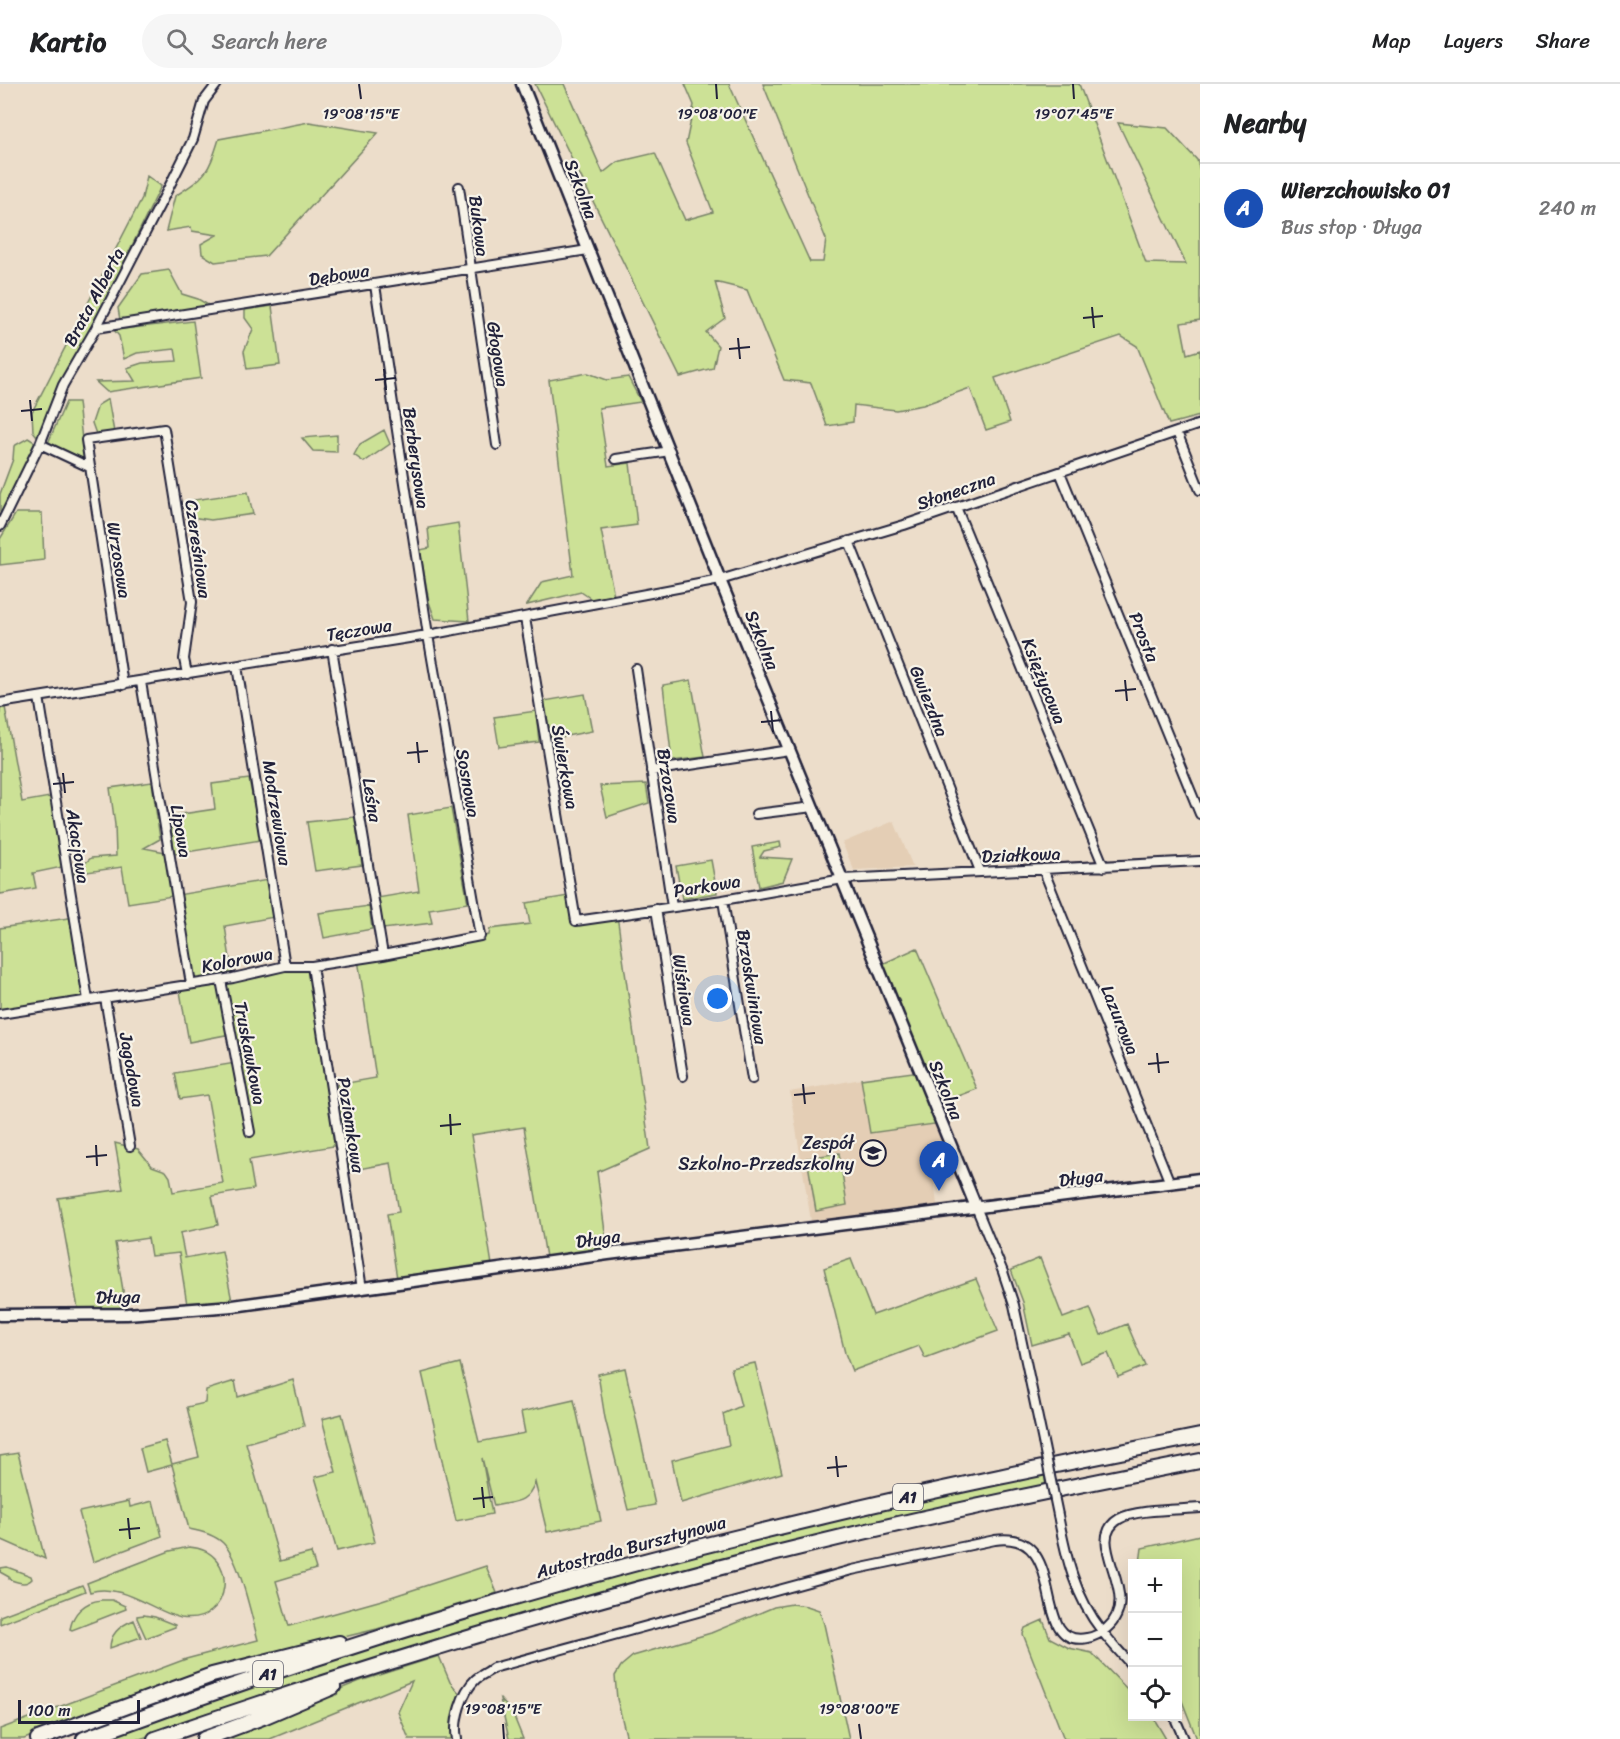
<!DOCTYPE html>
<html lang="en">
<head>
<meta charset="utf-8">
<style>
	body { margin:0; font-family:Sriracha,sans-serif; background:#f6f6f6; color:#202124 }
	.controls { position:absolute; right:18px; bottom:18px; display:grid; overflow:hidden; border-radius:0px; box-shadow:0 6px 24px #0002 }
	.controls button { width:54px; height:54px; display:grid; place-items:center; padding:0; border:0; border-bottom:2px solid #e0e0e0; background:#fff; color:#202124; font:30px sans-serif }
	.scale { position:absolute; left:18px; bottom:15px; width:122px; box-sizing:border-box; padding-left:6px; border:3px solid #22223b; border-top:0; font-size:16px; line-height:21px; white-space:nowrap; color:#22223b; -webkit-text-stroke:4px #f7f3e8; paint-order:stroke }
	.you { position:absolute; left:718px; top:915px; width:21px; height:21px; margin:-15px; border:4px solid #fff; border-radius:50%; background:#1a73e8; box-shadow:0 0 0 9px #1a73e833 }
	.badge { display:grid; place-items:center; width:39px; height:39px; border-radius:50%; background:#22223b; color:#fff; font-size:20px; font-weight:700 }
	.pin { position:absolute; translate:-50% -50px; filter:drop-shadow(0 2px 3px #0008) }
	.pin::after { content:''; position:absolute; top:32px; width:21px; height:18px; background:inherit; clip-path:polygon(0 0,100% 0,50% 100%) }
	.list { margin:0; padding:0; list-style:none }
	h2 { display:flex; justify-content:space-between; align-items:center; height:78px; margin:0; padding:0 24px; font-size:26px }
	h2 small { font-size:20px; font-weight:400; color:#757577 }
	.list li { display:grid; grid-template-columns:39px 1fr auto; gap:18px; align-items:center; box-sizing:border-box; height:90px; padding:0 24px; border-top:2px solid #e0e0e0 }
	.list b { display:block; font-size:22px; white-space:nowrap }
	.list p { margin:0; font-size:20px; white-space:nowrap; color:#757577 }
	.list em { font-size:20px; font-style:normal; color:#757577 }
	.icon { flex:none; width:33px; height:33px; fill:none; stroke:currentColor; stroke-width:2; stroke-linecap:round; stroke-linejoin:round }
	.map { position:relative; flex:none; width:1200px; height:1655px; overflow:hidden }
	header { display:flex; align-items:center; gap:36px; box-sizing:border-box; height:84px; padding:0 30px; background:#fff; border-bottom:2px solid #e0e0e0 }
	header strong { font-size:28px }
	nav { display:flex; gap:33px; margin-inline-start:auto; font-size:21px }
	.search { width:420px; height:54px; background:#f6f6f6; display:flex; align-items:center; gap:15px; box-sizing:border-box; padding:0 21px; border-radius:33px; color:#757577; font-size:22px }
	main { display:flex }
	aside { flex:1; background:#fff }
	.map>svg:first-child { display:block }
</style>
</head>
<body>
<header>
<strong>Kartio</strong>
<div class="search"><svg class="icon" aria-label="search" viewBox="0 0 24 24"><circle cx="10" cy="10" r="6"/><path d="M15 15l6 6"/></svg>Search here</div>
<nav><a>Map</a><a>Layers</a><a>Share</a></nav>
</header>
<main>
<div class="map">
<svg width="1200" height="1655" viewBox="0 0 1200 1655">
	<rect width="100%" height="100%" fill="#ecddca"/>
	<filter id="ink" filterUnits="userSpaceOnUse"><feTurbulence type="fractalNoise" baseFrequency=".0167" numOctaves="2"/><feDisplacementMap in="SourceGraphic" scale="12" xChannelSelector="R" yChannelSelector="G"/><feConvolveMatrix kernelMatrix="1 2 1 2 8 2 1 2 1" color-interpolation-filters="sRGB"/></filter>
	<g filter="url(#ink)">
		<path fill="#e4ceb5" d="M894 737 913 783 854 786 842 759Z
			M861 995 870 1049 936 1040 954 1089 934 1095 937 1121 811 1137 790 1008Z"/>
		<path fill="#cce196" stroke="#778268" stroke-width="1.5" d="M535 0H564L603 89 617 78 655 69 685 136 713 128 686 59 694 21 685 0H729L810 178H823L826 155 763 0H1079L1146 179 1186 180 1118 39 1167 44 1197 76 1200 87V236L1181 239 1187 270 1200 266V332L1169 340 1137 262 1121 252 995 294 1010 338 986 346 970 304 923 321 896 326 854 321 853 338 827 342 811 299 784 296 747 206 715 198 725 234 706 248 718 262 713 284 680 293Z
			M309 38 378 49 266 172 215 178 202 170 201 160 217 151 192 147 191 143 166 147 175 112C206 92 208 90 219 55Z
			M147 92 161 102 95 238 61 297 40 356 33 347 32 328 142 114Z
			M169 186 182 210 198 215 210 222 120 236 118 224 142 190Z
			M272 222 280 281 247 285 244 267 253 245 245 234V226Z
			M193 237 201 294 107 308 96 298 135 297 127 284 142 279 177 277 175 265 137 269 124 275 119 252 114 246Z
			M588 289 607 296 628 293 641 318 599 324 608 382 630 379 637 441 601 446 614 512 593 516 581 508 527 521 542 498 573 491 549 296Z
			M108 315 114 348 96 350 92 339 98 321Z
			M66 318H78L84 375 48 359Z
			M384 346 390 360 364 378 354 371 360 360Z
			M337 351V368L313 367 302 354Z
			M28 354 38 360 0 434V410L13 375 14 362Z
			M248 408 253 430 211 436 191 433 187 417Z
			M16 429H42L44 476 0 481V455Z
			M458 439 469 537 435 535 429 518 420 466 430 464 428 444Z
			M691 596 705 673 672 677 663 601Z
			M585 610 592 647 551 655 544 617Z
			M5 623 22 718 55 712 67 782 33 789 36 804 0 810V624Z
			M536 627 539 658 499 663 494 633Z
			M249 695 261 756 175 770 169 732 215 725 212 700Z
			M152 698 160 755 144 764 165 768 173 812 128 819 122 783 73 790 91 774 116 772 115 741 110 704Z
			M646 700 649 719 607 733 600 702Z
			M451 724 468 819 429 825 432 839 383 845 377 814 419 807 408 731Z
			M355 733 362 781 315 787 307 738Z
			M780 758 781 763 764 767 760 773 792 775 783 797 759 803 752 763Z
			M711 776 717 809 682 815 676 782Z
			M268 796 274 833 225 842 233 894 285 882H312L331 1002 376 994 358 875 489 851 490 845 530 840 526 819 568 812 571 838 617 831 650 1065 597 1088 608 1170 547 1179 524 1043 471 1051 493 1187 398 1201 387 1130 399 1128 391 1079 343 1088 339 1061 249 1076 254 1105 212 1112 218 1141 180 1149 185 1174 222 1167 233 1222 188 1227 179 1169 151 1172 148 1154 115 1159 127 1230H79L58 1114 123 1105 115 1059 138 1065 152 1082 166 1087 170 1093 173 1108 223 1099 207 1011 180 1015 175 989 236 979 231 950 189 958 179 902 191 901 177 811Z
			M369 822 372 845 324 854 319 829Z
			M75 833 88 916 0 930V844Z
			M917 864 977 1005 935 1021 942 1039 870 1049 861 995 921 987 878 882Z
			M839 1069 847 1121 816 1127 807 1074Z
			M1040 1174 1063 1234 1090 1224 1101 1251 1127 1240 1145 1282 1118 1293 1108 1269 1080 1279 1069 1250 1032 1261 1023 1218 1011 1186Z
			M851 1175 873 1231 976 1195 998 1247 925 1274 919 1262 852 1287 845 1269 824 1184Z
			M460 1279 479 1358 525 1349 521 1328 574 1316 601 1437 547 1448 535 1398C527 1420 515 1417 494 1422L482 1374 492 1430 456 1437 422 1289Z
			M755 1279 782 1389 681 1419 672 1376 729 1361 723 1330 741 1322 731 1284Z
			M625 1284 655 1421 628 1426 605 1334 598 1290Z
			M293 1296 304 1342 246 1359 280 1477 311 1469 316 1485 276 1497 289 1542 382 1516 486 1482 497 1509 377 1545 270 1571 168 1603 24 1655H0V1645L186 1575 258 1556C251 1531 240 1476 223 1459 214 1450 200 1447 189 1445L172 1381 146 1388 140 1364 165 1357 172 1380 199 1373 187 1323 205 1319 206 1306 235 1297 238 1313Z
			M342 1330 375 1458 337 1467 315 1393 336 1388 322 1335Z
			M18 1369 45 1475 0 1455V1372Z
			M1044 1389 1046 1403 966 1419 224 1626 140 1655H99C327 1572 562 1501 798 1444 880 1424 962 1407 1044 1389Z
			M129 1417 130 1423 153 1417 162 1452 93 1478 79 1428Z
			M1200 1451V1655H1197L1178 1607V1480L1140 1479 1142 1464Z
			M189 1463C241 1466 233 1542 181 1534 152 1527 121 1498 90 1508L87 1499 170 1467Z
			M7 1483 31 1492 32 1495C26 1502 16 1498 9 1495V1493L0 1488 1 1484Z
			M82 1501 85 1507 0 1540V1532Z
			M101 1516H112L125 1522 126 1525 72 1546 70 1545C73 1529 84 1518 101 1516Z
			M792 1520 807 1522 819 1526 824 1540 849 1655H627L617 1615 615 1592 621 1582 633 1572 711 1549 774 1523Z
			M144 1531 155 1533 175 1541V1543L146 1554 137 1534V1532Z
			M134 1536 141 1553 110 1564C110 1550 121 1541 134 1536Z
			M1043 1536 1050 1554 1069 1564 1092 1569 1132 1610V1632L1153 1633 1166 1655H1064L1023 1550 1025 1544Z
			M439 1572 450 1598 461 1611C453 1625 450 1639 454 1655H409L398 1628 412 1597 270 1655H216L360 1597Z
			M500 1615 512 1628 523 1655H509Z"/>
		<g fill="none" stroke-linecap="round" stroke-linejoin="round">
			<g stroke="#22223b" stroke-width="12">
				<path id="street" d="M459 103 497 361
					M96 244 588 166
					M1177 348 1200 406
					M40 360 89 383
					M616 375 670 367
					M1060 388 1200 730
					M956 423 1104 783
					M0 442 40 360 63 301 96 244 169 103 193 55 204 17 217 0
					M849 457 980 787
					M525 534 576 837 723 816 843 795 1200 777
					M332 565 383 871
					M237 582 285 882
					M636 585 672 823
					M141 598 191 900
					M123 601 86 356 164 345 192 518 184 575 187 590
					M39 613 88 916
					M0 619 428 551 720 496 904 441 1200 340
					M651 687 789 666
					M756 730 813 723
					M1043 785 1170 1099
					M723 816 752 995
					M656 825 683 992
					M312 882 362 1205
					M221 896 250 1048
					M105 914 130 1062
					M0 930 233 894 285 882H312L383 871 480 852 428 551 375 201
					M976 1123 1003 1188 1014 1221 1043 1358
					M1058 1431C1066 1473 1075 1513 1102 1547 1111 1559 1122 1570 1132 1582
					M1174 1632 1184 1655
					M457 1655C453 1637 462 1608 476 1595 481 1591 488 1588 493 1584L852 1486 995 1456C1072 1445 1028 1566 1087 1554 1094 1553 1101 1549 1107 1544 1145 1511 1081 1458 1119 1435 1135 1425 1180 1426 1200 1424"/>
			</g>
			<g stroke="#22223b" stroke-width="15">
				<path id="secondary" d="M522 0 720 496 976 1123
					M0 1231 127 1230 233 1222 608 1170 1200 1095"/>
			</g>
			<g stroke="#22223b" stroke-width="18">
				<path id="highway" d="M38 1655 212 1591 339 1559
					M84 1655C316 1569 555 1496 796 1439 930 1406 1065 1379 1200 1352
					M155 1655C368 1582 583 1516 801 1463 933 1430 1067 1403 1200 1377
					M204 1655 263 1633 333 1603"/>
			</g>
			<use href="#street" stroke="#f7f3e8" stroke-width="8"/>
			<use href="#secondary" stroke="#f7f3e8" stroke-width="10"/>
			<use href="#highway" stroke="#f7f3e8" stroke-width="14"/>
			<g stroke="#22223b" stroke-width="12" stroke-linecap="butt">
				<path id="street-bridge" d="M1043 1358 1058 1431"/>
			</g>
			<use href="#street-bridge" stroke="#f7f3e8" stroke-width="8"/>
		</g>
	</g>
	<path fill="none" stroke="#22223b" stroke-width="2" d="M359 0 361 15M716 0 717 15M1073 0 1074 15M1092 223 1094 244M1083 234 1103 232M738 254 740 275M729 265 750 263M384 285 386 306M375 296 396 294M30 316 32 337M21 327 42 325M1125 596 1127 617M1115 607 1136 605M771 627 773 648M761 638 782 636M417 658 419 679M407 669 428 667M63 689 65 709M53 700 74 698M1157 969 1159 989M1148 980 1169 978M803 1000 805 1020M794 1011 815 1009M450 1030 451 1051M440 1042 461 1040M96 1061 97 1082M86 1073 107 1071M836 1372 838 1393M827 1384 847 1382M482 1403 484 1424M473 1415 493 1413M128 1434 130 1455M119 1446 140 1444M503 1640 504 1655M859 1640 861 1655"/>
	<defs>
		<g id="school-ring" transform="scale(1.35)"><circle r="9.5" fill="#f7f3e8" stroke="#22223b" stroke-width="1.5"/><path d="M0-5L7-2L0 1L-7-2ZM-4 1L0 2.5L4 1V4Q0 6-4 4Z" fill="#22223b"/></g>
	</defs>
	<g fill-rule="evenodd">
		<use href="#school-ring" x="873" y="1069"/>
	</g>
	<g text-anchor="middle" stroke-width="4.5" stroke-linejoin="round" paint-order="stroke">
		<g fill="#f7f3e8" stroke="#62616f" stroke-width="1.5">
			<rect x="893" y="1400" width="30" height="26" rx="4.5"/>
			<rect x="253" y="1577" width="30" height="26" rx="4.5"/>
		</g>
		<g font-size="16" font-weight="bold" fill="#22223b">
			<text x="908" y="1419">A1</text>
			<text x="268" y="1596">A1</text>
		</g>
		<g font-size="18" fill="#22223b" stroke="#f7f3e8">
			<text transform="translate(581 105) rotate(69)" y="6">Szkolna</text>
			<text transform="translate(479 142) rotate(83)" y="6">Bukowa</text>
			<text transform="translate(339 191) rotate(-9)" y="6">Dębowa</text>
			<text transform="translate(94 213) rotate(-62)" y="6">Brata Alberta</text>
			<text transform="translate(498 270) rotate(81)" y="6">Głogowa</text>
			<text transform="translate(416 374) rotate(82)" y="6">Berberysowa</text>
			<text transform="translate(956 407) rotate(-19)" y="6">Słoneczna</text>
			<text transform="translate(198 465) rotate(82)" y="6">Czereśniowa</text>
			<text transform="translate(119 476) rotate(81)" y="6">Wrzosowa</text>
			<text transform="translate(359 546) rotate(-9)" y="6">Tęczowa</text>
			<text transform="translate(1144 553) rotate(68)" y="6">Prosta</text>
			<text transform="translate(762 556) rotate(68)" y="6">Szkolna</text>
			<text transform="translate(1044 597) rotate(68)" y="6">Księżycowa</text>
			<text transform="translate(929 617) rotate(68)" y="6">Gwiezdna</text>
			<text transform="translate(565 683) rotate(80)" y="6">Świerkowa</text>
			<text transform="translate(468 699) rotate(80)" y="6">Sosnowa</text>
			<text transform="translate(669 702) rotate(81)" y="6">Brzozowa</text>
			<text transform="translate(372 716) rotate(81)" y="6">Leśna</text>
			<text transform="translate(277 729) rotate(81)" y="6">Modrzewiowa</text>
			<text transform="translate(181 747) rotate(80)" y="6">Lipowa</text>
			<text transform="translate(78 762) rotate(81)" y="6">Akacjowa</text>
			<text transform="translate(1021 771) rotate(-2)" y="6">Działkowa</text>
			<text transform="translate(707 802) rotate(-9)" y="6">Parkowa</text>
			<text transform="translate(237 876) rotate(-11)" y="6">Kolorowa</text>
			<text transform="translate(752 903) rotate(81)" y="6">Brzoskwiniowa</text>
			<text transform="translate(684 906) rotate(81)" y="6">Wiśniowa</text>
			<text transform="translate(1120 936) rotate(68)" y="6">Lazurowa</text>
			<text transform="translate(250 969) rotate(79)" y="6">Truskawkowa</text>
			<text transform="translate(132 986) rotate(80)" y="6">Jagodowa</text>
			<text transform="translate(946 1006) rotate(68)" y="6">Szkolna</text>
			<text transform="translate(351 1041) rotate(81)" y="6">Poziomkowa</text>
			<text transform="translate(1081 1094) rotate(-7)" y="6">Długa</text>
			<text transform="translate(598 1155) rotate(-8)" y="6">Długa</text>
			<text transform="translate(118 1213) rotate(-1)" y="6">Długa</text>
			<text transform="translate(631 1463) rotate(-15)" y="6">Autostrada Bursztynowa</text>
		</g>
		<g font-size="18" fill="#22223b" stroke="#f7f3e8" text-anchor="end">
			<text x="854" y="1065">Zespół<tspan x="854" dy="21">Szkolno-Przedszkolny</tspan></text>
		</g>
	</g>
	<g font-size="15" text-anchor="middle" fill="#22223b" stroke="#f7f3e8" stroke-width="4.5" stroke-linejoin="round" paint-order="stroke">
		<text x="361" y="35">19°08'15"E</text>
		<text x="717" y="35">19°08'00"E</text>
		<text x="1074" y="35">19°07'45"E</text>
		<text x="503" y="1630">19°08'15"E</text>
		<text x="859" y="1630">19°08'00"E</text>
	</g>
</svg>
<div class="controls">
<button>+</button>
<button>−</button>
<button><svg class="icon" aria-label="locate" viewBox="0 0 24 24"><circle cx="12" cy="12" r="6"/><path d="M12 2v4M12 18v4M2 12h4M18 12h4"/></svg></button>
</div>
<div class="scale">100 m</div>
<div class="you"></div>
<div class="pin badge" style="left:939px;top:1107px;background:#1a4fb4">A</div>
</div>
<aside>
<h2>Nearby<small></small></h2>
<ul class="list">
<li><span class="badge" style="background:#1a4fb4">A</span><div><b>Wierzchowisko 01</b><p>Bus stop · Długa</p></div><em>240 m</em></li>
</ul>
</aside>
</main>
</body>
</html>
